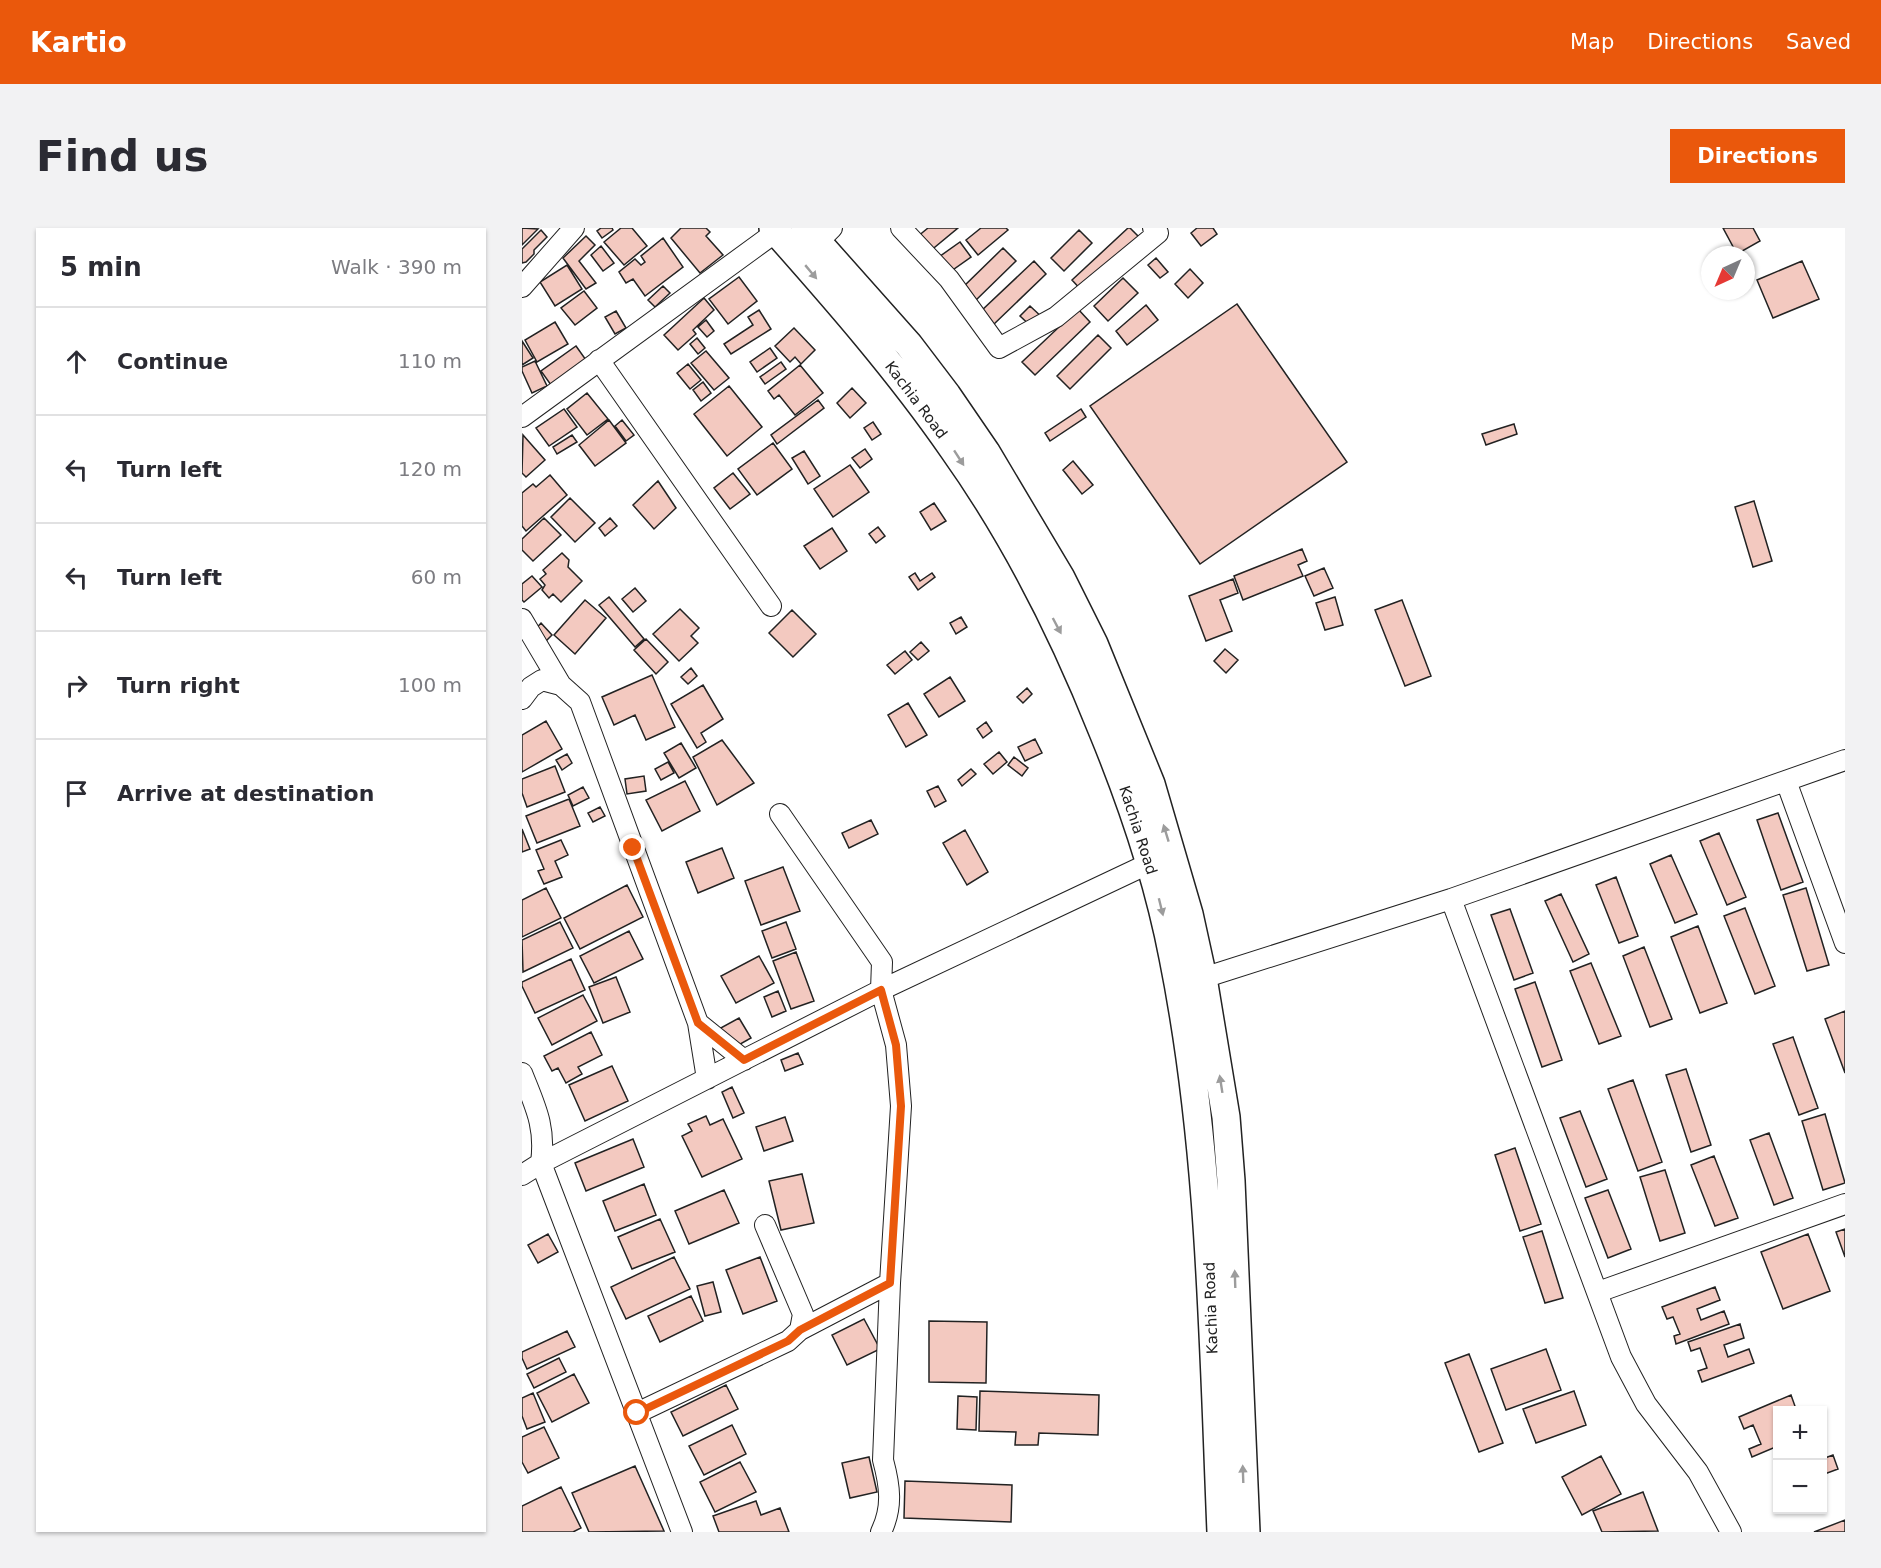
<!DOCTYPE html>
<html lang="en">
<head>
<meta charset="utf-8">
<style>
	body { margin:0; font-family:"DejaVu Sans",sans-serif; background:#f2f2f3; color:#2b2b33 }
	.controls { position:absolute; right:18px; bottom:18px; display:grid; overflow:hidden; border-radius:0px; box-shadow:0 2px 4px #0004 }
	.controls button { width:54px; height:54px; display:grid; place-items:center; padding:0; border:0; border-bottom:2px solid #e1e1e2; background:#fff; color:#2b2b33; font:30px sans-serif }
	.compass { position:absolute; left:1179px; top:18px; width:54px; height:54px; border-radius:50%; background:#fff; box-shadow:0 2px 4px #0004; rotate:224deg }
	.stop { position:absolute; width:18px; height:18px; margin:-14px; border:4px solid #ea580c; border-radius:50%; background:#fff }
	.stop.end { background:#ea580c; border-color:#fff; box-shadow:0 2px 6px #0008 }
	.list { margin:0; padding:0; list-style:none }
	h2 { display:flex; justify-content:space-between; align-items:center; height:78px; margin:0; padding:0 24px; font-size:26px }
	h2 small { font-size:20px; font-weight:400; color:#7c7c81 }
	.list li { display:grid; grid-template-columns:39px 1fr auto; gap:18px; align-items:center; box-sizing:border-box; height:108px; padding:0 24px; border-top:2px solid #e1e1e2 }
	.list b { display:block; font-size:22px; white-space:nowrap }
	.list em { font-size:20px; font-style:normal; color:#7c7c81 }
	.icon { flex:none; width:33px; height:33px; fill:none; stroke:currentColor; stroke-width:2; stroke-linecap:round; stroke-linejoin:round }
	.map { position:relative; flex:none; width:1323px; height:1304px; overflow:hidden; border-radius:0px }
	header { display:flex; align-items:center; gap:36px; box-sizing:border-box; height:84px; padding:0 30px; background:#ea580c; color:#fff }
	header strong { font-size:28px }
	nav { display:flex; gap:33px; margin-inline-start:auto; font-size:21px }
	.intro { display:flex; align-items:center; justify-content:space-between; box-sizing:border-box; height:144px; padding:0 36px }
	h1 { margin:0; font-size:42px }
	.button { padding:15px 27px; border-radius:0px; background:#ea580c; color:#fff; font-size:21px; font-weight:700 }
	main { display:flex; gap:36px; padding:0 36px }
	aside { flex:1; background:#fff; border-radius:0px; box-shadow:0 2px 4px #0004 }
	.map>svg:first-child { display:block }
</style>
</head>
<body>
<header>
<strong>Kartio</strong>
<nav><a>Map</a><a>Directions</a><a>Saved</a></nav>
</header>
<div class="intro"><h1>Find us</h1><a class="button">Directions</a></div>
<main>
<aside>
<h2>5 min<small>Walk · 390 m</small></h2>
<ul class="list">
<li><svg class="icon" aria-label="ahead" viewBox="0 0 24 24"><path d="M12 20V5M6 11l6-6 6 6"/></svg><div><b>Continue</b></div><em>110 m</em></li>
<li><svg class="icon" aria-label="left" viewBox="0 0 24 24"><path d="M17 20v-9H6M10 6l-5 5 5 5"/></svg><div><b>Turn left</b></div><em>120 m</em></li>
<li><svg class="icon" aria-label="left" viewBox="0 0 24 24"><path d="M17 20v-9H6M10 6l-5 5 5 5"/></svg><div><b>Turn left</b></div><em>60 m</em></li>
<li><svg class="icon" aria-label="right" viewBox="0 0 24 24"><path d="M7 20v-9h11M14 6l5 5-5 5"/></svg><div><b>Turn right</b></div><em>100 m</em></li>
<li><svg class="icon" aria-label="arrive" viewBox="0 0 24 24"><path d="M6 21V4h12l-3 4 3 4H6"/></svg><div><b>Arrive at destination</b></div></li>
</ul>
</aside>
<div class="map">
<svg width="1323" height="1304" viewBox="0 0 1323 1304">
	<rect width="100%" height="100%" fill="#fff"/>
	<path fill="#f3c9c0" stroke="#222" stroke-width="1.5" d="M0 0 16 1 0 17Z
		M79 0H90L91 2 80 10 75 3Z
		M99 0H110L125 18 102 37 82 14Z
		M159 0H184L188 4 184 8 201 27 178 45 149 10Z
		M406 0H436L407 24 395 9Z
		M459 0H484L486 2 456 27 444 12Z
		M606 0H608L622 14 562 65 550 52Z
		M675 0H691L695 6 679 18 669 5Z
		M1201 0H1231L1238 13 1215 26Z
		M19 2 25 9 12 22V26L4 34 0 35V21Z
		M557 2 570 15 542 43 529 30Z
		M64 8 73 17 57 33 74 55 64 61 41 30Z
		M141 10 161 39 123 68 111 51 104 55 97 44 113 31 119 37 123 34 119 28Z
		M438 14 449 29 425 46 414 31Z
		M79 18 92 35 81 43 69 27Z
		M481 20 494 33 451 75 438 62Z
		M634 30 646 44 638 50 626 37Z
		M512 33 524 46 471 97 458 84Z
		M1280 33 1297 71 1251 90 1235 52Z
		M45 37 60 61 33 78 18 54Z
		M668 41 681 55 666 70 653 56Z
		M217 49 235 73 206 96 187 71Z
		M601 50 616 65 586 93 572 78Z
		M141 58 148 65 133 79 126 72Z
		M62 63 75 80 53 97 39 80Z
		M182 70 192 82 171 102 174 106 156 122 142 107Z
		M715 76 825 234 678 336 568 178Z
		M624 77 636 92 605 117 594 103Z
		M508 78 523 92 513 102 498 88Z
		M556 81 568 94 513 147 500 134Z
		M237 82 249 101 209 126 202 116 231 97 226 89Z
		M94 83 104 100 93 106 83 89Z
		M184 92 192 103 185 109 176 99Z
		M33 94 46 116 15 134 3 112Z
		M272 100 293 122 279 136 273 129 268 134 253 118Z
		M576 107 589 120 548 161 535 148Z
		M175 110 183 120 176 126 168 116Z
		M0 113 11 130 0 137Z
		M54 118 64 132 29 157 19 143Z
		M248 120 255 130 235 144 228 134Z
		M184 123 207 150 192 162 169 135Z
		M13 133 25 158 10 165 0 143V139Z
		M259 134 264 141 243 156 238 149Z
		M166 136 179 152 168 161 155 145Z
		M278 137 301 165 273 187 257 167 252 171 246 163Z
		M181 154 189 165 179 173 171 162Z
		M207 158 240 199 205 228 172 186Z
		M330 160 344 175 328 190 315 175Z
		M65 165 86 191 65 207 45 181Z
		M296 172 302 180 255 216 249 207Z
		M42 181 55 199 27 218 14 200Z
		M559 181 564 189 528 213 523 205Z
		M87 192 104 215 73 238 57 217Z
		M100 192 112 207 104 213 93 198Z
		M351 194 359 206 350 212 342 200Z
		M992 196 995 206 964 217 960 206Z
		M1 207 23 232 4 249 0 245Z
		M50 207 55 214 35 226 31 219Z
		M251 215 270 241 235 267 216 241Z
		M343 221 350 231 338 240 330 230Z
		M282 223 298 248 286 256 270 230Z
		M551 233 571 257 560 266 541 242Z
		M328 237 347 264 311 289 292 261Z
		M211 245 228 266 208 281 192 260Z
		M28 247 45 267 4 303 0 298V265L11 256 14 259Z
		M136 253 154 280 132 301 111 277Z
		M48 270 73 295 53 314 29 289Z
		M1232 273 1250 333 1231 339 1213 279Z
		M412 275 424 293 409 302 398 284Z
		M22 290 39 307 11 333 0 322V311Z
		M88 290 95 298 83 308 77 300Z
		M356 299 363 308 354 315 347 306Z
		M310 300 325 323 298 341 282 318Z
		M780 321 785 333 776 337 781 348 721 372 712 348Z
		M40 325 47 332 46 339 60 353 39 374 31 366 27 370 20 362 23 357 18 351 24 346 21 342Z
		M802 340 811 360 792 368 783 348Z
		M393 345 398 353 410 345 413 349 396 362 387 349Z
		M10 348 20 359 2 374 0 372V356Z
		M711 351 716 365 698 372 710 403 684 413 667 368Z
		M113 360 124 373 111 384 100 371Z
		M87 369 122 411 113 419 77 377Z
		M813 369 821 397 803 402 794 375Z
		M63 372 84 390 53 426 32 407Z
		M880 372 909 448 883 458 853 382Z
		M158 381 177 400 169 408 176 415 157 433 131 406Z
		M270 382 294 406 271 429 247 405Z
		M439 389 445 399 434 406 428 395Z
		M19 395 30 407 19 418 8 407Z
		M124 411 146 434 134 446 112 422Z
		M399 414 407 423 396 432 388 424Z
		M703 421 716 432 704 445 692 433Z
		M383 423 390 432 373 446 365 437Z
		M169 440 175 448 166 456 159 449Z
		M130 447 153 499 124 512 113 487 92 497 80 469Z
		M428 449 443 473 417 489 402 466Z
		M181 457 201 491 179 505 184 514 175 520 149 476Z
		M505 460 510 466 501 475 495 469Z
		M386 475 405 507 384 519 366 487Z
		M24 493 40 521 0 544V507Z
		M464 494 470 503 461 510 455 501Z
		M513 511 520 525 503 533 496 519Z
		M200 512 232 555 195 577 171 529Z
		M159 515 174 540 157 550 142 525Z
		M477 524 485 534 471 546 462 536Z
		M45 526 50 535 40 542 34 532Z
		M492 529 506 540 500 548 486 537Z
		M146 534 152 545 139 552 133 541Z
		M33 538 43 564 5 579 0 565V551Z
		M449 541 454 546 440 558 436 552Z
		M122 548 124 563 105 566 103 551Z
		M163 553 178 583 140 603 124 572Z
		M416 558 424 573 413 579 405 563Z
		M61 559 67 570 51 578 46 567Z
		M47 571 58 598 15 615 4 588Z
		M78 579 83 588 71 594 66 585Z
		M1256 585 1281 654 1259 662 1235 592Z
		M349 592 356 606 327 620 320 605Z
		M0 601 8 621 0 624Z
		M443 602 466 644 445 657 421 615Z
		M1197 605 1224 669 1205 677 1178 613Z
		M39 612 46 627 33 633 40 649 22 656 16 643 22 641 14 622Z
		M200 620 212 650 176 665 164 634Z
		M1149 627 1175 686 1153 695 1128 636Z
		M261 639 278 683 239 697 223 653Z
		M1094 649 1116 708 1097 715 1074 657Z
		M105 657 121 689 58 721 42 690Z
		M24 660 39 690 0 709V672Z
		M1284 660 1307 737 1285 743 1261 667Z
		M1039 666 1067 726 1051 734 1023 673Z
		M1223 680 1253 758 1233 766 1202 688Z
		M988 681 1011 745 992 752 969 687Z
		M38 694 51 720 1 744 0 712Z
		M264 694 274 721 250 730 240 703Z
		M1176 698 1205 775 1178 785 1149 709Z
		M107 703 121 731 72 755 58 728Z
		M1122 719 1150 791 1128 799 1101 728Z
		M274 724 292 773 269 781 251 733Z
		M237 728 252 755 214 775 199 748Z
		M49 731 63 762 13 785 0 758V754Z
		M1069 735 1099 808 1077 816 1048 743Z
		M94 749 108 784 81 795 67 759Z
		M1013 754 1040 832 1020 839 993 761Z
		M256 763 264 783 250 789 242 769Z
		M61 767 75 793 30 817 16 790Z
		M1323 783V845L1303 791Z
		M217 790 229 810 206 823 195 802Z
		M69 804 80 827 56 839 60 846 44 855 36 840 30 843 22 828Z
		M1271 809 1296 880 1277 887 1251 816Z
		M276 825 281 836 263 843 259 832Z
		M90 838 106 873 63 893 47 857Z
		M1164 841 1189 917 1169 924 1144 847Z
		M1111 852 1140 934 1116 943 1086 861Z
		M210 859 222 885 211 890 200 864Z
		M1058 883 1085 951 1064 959 1038 890Z
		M1303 886 1323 955 1301 962 1280 893Z
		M184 888 188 897 201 891 220 931 180 949 160 908 170 903 166 896Z
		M263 889 271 913 242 923 234 899Z
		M1247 905 1271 970 1252 977 1228 912Z
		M111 911 122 939 64 963 53 935Z
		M993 920 1019 996 998 1003 973 927Z
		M1192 928 1216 990 1193 998 1169 937Z
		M1143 942 1163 1005 1138 1013 1118 949Z
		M280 946 292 995 259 1002 247 953Z
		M122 956 134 987 93 1003 81 973Z
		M202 962 217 995 167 1016 153 983Z
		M1086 962 1109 1021 1086 1030 1063 970Z
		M138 991 153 1024 110 1041 96 1009Z
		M1323 1001V1029L1314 1004Z
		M1020 1003 1041 1070 1023 1075 1001 1009Z
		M26 1006 36 1024 16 1035 6 1017Z
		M1286 1006 1308 1063 1261 1081 1239 1024Z
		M152 1029 168 1061 104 1091 89 1059Z
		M238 1029 255 1073 221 1086 204 1042Z
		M191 1054 199 1084 183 1088 175 1058Z
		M1193 1059 1198 1072 1175 1081 1179 1092 1202 1083 1207 1096 1154 1116 1152 1108 1158 1106 1151 1089 1145 1091 1140 1079Z
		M169 1068 181 1093 138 1114 126 1088Z
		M342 1091 358 1121 325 1137 310 1107Z
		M407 1093 465 1094 464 1155 407 1154Z
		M1218 1096 1222 1110 1202 1117 1206 1129 1227 1121 1232 1135 1180 1154 1176 1143 1185 1140 1178 1120 1169 1123 1166 1114Z
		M45 1103 53 1119 5 1141 0 1130V1124Z
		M1024 1121 1039 1162 984 1182 969 1141Z
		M947 1126 981 1215 957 1224 923 1135Z
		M37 1130 44 1144 12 1160 5 1146Z
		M52 1146 67 1175 30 1194 15 1165Z
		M204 1157 216 1181 161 1208 149 1184Z
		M458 1163 577 1167 576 1207 517 1205 516 1217H493L494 1204 457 1203Z
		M1052 1163 1064 1197 1014 1215 1001 1181Z
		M11 1165 23 1194 5 1201 0 1188V1170Z
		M1269 1167 1274 1181 1256 1182V1218L1230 1229 1227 1221 1239 1216 1231 1197 1222 1201 1217 1189Z
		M436 1168 455 1169 454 1202 435 1201Z
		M210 1197 224 1226 182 1247 167 1218Z
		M22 1199 37 1230 6 1245 0 1234V1209Z
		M1311 1227 1316 1241 1300 1247V1231Z
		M1079 1228 1099 1266 1060 1287 1040 1249Z
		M347 1229 355 1264 328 1270 320 1235Z
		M218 1234 234 1264 193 1284 178 1254Z
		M113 1238 142 1303 67 1304 50 1265Z
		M383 1253 490 1257 489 1294 382 1290Z
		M39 1259 59 1300 51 1304H0V1278Z
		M1121 1264 1136 1303 1080 1304 1071 1283Z
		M234 1273 239 1287 258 1280 267 1304H197L191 1288Z
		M1323 1292V1304H1292Z"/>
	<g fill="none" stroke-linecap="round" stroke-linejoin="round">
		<g stroke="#222" stroke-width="22">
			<path id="minor" d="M379 0 427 51 477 120 534 89 636 5 631 0
				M296 14 310 0
				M0 59 52 0
				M77 132 249 378
				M0 189 254 4
				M0 391 39 457
				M0 471 9 459 20 452 39 457 58 474 176 795 185 851
				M1264 553 1323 715
				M258 586 360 734 359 762 374 817 379 878 368 1055 361 1232C368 1258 371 1279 359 1304
				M929 671 1099 1129 1124 1176 1176 1244 1209 1304
				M681 750 929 671 1323 532
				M176 795 222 832
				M0 845C13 878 24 898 19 935L160 1304
				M0 947 19 935 359 762 628 635
				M243 997 281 1086 278 1102
				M1076 1064 1323 976
				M115 1185 266 1113 278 1102 368 1055"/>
		</g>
		<g stroke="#222" stroke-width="30">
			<path id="highway" d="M251 0C314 71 377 143 431 221 493 308 542 406 581 504 611 577 636 651 651 729 689 918 691 1112 699 1304
				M283 0 387 117 425 167 464 224 539 350 572 416 629 556 667 686 681 750 704 889 709 953 724 1304"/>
		</g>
		<use href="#minor" stroke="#fff" stroke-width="20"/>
		<use href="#highway" stroke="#fff" stroke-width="27"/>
	</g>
	<defs><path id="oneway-solid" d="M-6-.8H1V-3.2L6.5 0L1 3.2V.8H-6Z" transform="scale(1.5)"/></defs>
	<g fill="#9c9c9c">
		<use href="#oneway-solid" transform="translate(289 44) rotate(50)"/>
		<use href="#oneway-solid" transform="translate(437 230) rotate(57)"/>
		<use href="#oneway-solid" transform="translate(535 398) rotate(62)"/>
		<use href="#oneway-solid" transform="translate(644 605) rotate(-107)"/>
		<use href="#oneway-solid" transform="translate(639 679) rotate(76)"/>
		<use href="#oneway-solid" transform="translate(699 856) rotate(-99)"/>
		<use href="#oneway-solid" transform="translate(713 1051) rotate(-92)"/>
		<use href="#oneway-solid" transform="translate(721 1246) rotate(-92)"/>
	</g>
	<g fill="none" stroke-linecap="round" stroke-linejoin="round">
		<path stroke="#ea580c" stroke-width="8" d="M111 620 176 795 222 832 359 762 374 817 379 878 368 1055 278 1102 266 1113 115 1185"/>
	</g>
	<g text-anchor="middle" stroke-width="4.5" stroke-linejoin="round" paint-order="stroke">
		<g font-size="15" fill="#222" stroke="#fff">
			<text transform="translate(394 172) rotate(53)" y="5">Kachia Road</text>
			<text transform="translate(616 602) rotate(72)" y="5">Kachia Road</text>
			<text transform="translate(689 1080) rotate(-92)" y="5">Kachia Road</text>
		</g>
	</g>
</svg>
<div class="controls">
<button>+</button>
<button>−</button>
</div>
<svg class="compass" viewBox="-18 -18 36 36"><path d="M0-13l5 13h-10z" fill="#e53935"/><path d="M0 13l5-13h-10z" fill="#7c7c81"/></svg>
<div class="stop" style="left:115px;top:1185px"></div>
<div class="stop end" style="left:111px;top:620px"></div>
</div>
</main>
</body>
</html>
